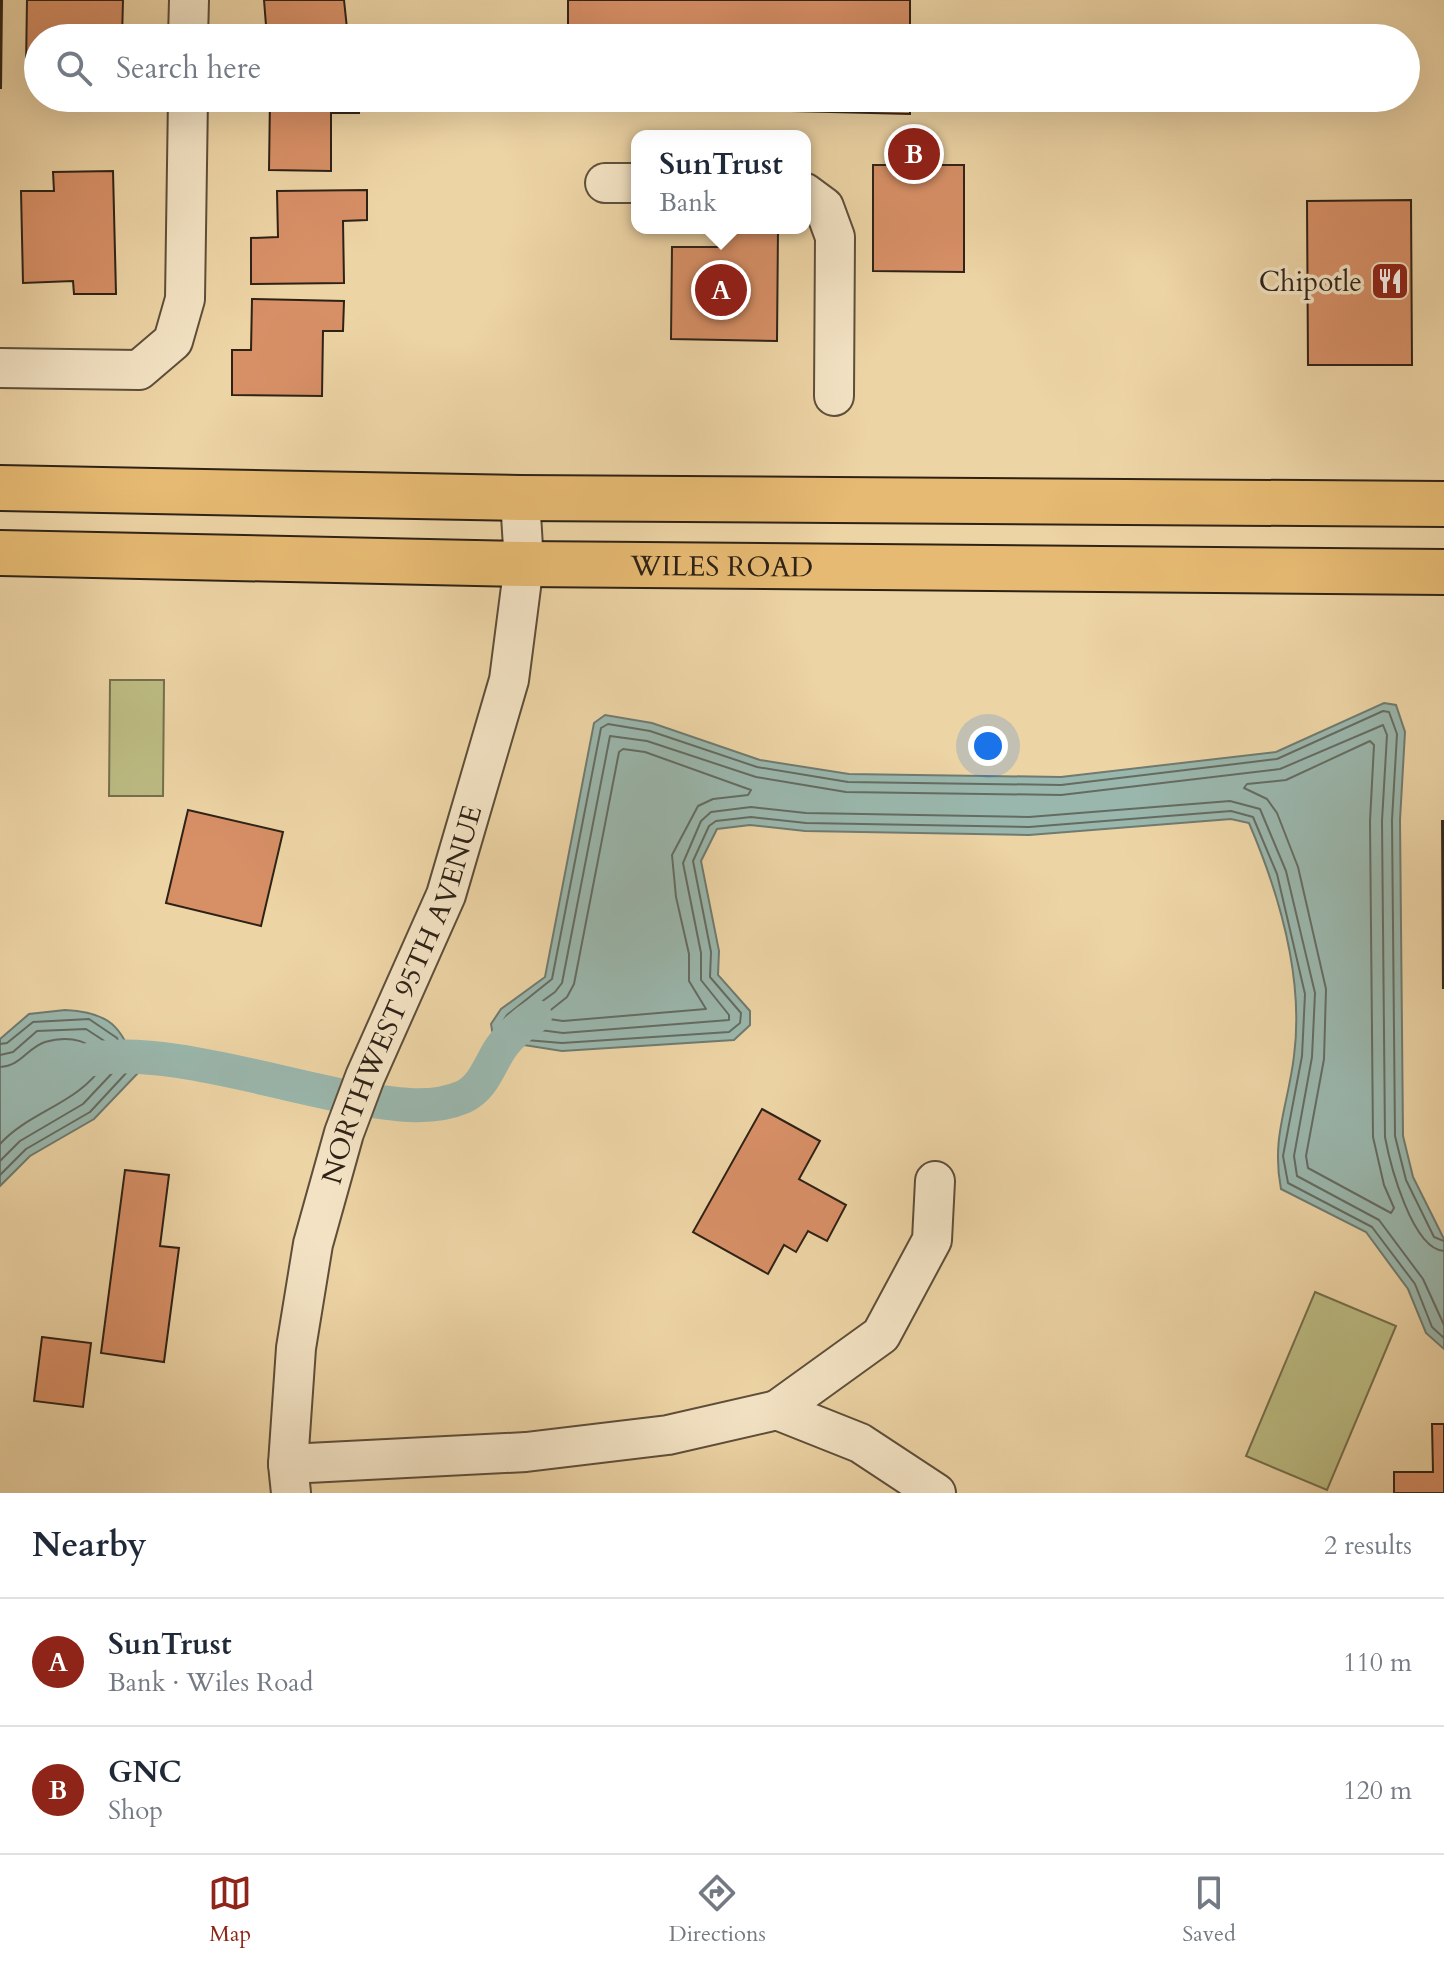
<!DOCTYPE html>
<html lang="en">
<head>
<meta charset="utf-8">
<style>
	body { margin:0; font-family:Cardo,serif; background:#f2f2f3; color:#1f2937 }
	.you { position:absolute; left:988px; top:746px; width:28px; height:28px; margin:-20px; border:6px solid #fff; border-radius:50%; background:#1a73e8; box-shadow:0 0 0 12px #1a73e833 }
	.badge { display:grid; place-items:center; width:52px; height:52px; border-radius:50%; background:#8f2418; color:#fff; font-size:26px; font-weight:700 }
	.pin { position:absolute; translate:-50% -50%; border:4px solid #fff; box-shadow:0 2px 8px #0006 }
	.popup { position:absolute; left:631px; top:130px; width:180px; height:104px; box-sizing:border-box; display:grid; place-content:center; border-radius:16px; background:#fff; filter:drop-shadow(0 2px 6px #0005); font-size:26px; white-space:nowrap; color:#747a83 }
	.popup b { font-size:30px; color:#1f2937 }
	.popup::after { content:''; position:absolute; left:50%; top:100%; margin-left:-16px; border:16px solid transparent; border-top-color:#fff }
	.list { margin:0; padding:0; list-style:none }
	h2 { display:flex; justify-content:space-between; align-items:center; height:104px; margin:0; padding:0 32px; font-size:34px }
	h2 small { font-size:26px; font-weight:400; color:#747a83 }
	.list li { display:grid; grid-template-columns:52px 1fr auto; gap:24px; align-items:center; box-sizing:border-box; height:128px; padding:0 32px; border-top:2px solid #e0e1e3 }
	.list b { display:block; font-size:30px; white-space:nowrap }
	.list p { margin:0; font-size:26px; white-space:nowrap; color:#747a83 }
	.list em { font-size:26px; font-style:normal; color:#747a83 }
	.icon { flex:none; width:44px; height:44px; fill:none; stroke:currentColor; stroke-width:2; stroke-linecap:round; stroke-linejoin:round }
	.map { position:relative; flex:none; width:1444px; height:1493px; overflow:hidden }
	.search { position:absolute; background:#fff; box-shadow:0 8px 32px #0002; left:24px; right:24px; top:24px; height:88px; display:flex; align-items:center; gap:20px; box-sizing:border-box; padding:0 28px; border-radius:44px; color:#747a83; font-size:30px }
	.sheet { height:360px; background:#fff }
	nav { display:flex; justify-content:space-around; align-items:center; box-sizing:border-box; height:112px; border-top:2px solid #e0e1e3; background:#fff; font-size:22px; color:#747a83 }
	nav a { display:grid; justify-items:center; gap:4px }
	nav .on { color:#8f2418 }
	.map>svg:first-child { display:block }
</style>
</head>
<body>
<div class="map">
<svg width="1444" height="1493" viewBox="0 0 1444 1493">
	<rect width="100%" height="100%" fill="#edd4a5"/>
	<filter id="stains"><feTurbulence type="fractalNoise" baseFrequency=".0025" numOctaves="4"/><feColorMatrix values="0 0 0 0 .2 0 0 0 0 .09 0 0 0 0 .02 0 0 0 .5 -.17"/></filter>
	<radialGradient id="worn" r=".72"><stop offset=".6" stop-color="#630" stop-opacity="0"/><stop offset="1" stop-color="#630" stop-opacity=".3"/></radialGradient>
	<path fill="#bcbc83" stroke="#756f4d" stroke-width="2" d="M110 680H164L163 796H109Z
		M1315 1292 1396 1326 1327 1490 1246 1456Z"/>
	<path fill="#9ab7ad" stroke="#6f7b71" stroke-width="2" d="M1384 703 1396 705 1405 732 1400 820 1403 1136 1413 1177 1444 1239V1349L1426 1333 1408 1289 1366 1232 1281 1189C1271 1138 1288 1106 1294 1056 1304 979 1279 893 1249 823L1231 819 1029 835 805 831 750 825 717 829 701 861 719 951 718 975 750 1011V1025L734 1040 562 1051 524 1045 501 1047 494 1042 491 1024 501 1009 545 977 594 723 605 715 652 723 760 760 849 774 1061 777 1276 752Z
		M65 1010C114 1012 123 1030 138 1073L94 1119 30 1156 0 1186V1039L29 1014Z"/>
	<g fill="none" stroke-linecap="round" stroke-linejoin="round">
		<path stroke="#646c62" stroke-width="2" d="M1370 741 1374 745 1370 821 1373 1137 1384 1185 1394 1208 1391 1213 1308 1168 1306 1156 1324 1059 1326 989 1298 867 1277 813 1267 799 1244 788 1247 784 1286 780Z
			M623 749 645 752 751 790 748 795 713 799 698 806 672 855 676 897 689 954V981L706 1009 563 1021 549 1019 547 1013 567 997 574 984 619 752Z
			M0 1044 7 1043 33 1022 89 1019 117 1038 128 1071 90 1112 26 1149 0 1175
			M0 1055 13 1052 37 1031 86 1029 109 1044 117 1068 83 1104 20 1141 0 1161
			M0 1067C21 1066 27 1048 45 1042 69 1035 95 1039 103 1065 78 1104 30 1111 0 1144
			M1444 1241 1434 1237 1406 1180 1395 1136 1392 820 1397 734 1389 712 1383 711 1277 759 1061 785 848 782 757 767 650 731 608 724 601 728 552 979 507 1015 500 1026 503 1038 562 1043 729 1032 740 1023 741 1013 710 977 711 952 693 861 709 826 716 821 751 817 806 823 1029 827 1231 811 1253 817 1277 874 1305 994 1302 1056 1283 1156 1288 1183 1372 1227 1415 1284 1432 1327 1444 1338
			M1444 1251C1412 1249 1390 1164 1385 1137L1382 821 1387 735 1383 725 1280 769 1061 795 846 792 756 777 647 741 610 736 562 983 555 992 515 1021 517 1027 563 1033 729 1020V1015L701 980V953L683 863 701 821 711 812 751 807 806 813 1029 817 1230 801 1260 809 1286 871 1315 993 1312 1057 1294 1156 1297 1176 1379 1220 1423 1279 1444 1325"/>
		<path stroke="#9ab7ad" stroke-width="34" d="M88 1060C157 1044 286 1087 360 1099 392 1104 431 1111 463 1097 483 1088 489 1066 500 1049 508 1037 523 1023 535 1016"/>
	</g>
	<path fill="#d78f66" stroke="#2e2217" stroke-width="2" d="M0 0H2L1 88H0Z
		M27 0H123L122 38H38V68H26Z
		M264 0H344L348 38H267Z
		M568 0H910V38L568 36Z
		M270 98H359V113H331V171L269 170Z
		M792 98H910V114L792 111Z
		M873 165H964V272L873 271Z
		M113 171 116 294H74L73 281 23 283 21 191H54L53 172Z
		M367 190V220L343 221 344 283 251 284V238L278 237 277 191Z
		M1411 200 1412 365H1308L1307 201Z
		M719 228H778L777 341 671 339 672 247H719Z
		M252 299 344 301 343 331H323L322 396 232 395V350H251Z
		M188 810 283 832 261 926 166 903Z
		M1442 821H1444V988H1443Z
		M762 1109 820 1141 799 1179 846 1205 827 1241 808 1231 796 1252 784 1245 768 1274 693 1232Z
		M125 1170 169 1175 160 1246 179 1248 164 1362 101 1353Z
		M42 1337 91 1343 83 1407 34 1401Z
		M1432 1424H1444V1493H1394V1472H1433Z"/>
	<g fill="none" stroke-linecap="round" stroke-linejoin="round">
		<g stroke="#5e4e3a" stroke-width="42">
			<g id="minor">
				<path d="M188 38 189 0"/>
				<path d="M605 183H637"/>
				<path d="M805 193 824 207 835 237 834 396"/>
				<path d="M0 368 139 370 173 341 185 299 188 98"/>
				<path d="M777 1410 881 1335 932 1240 935 1181"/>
				<path d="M288 1464 526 1452 668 1435 777 1410 860 1443 936 1493"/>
				<path id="s1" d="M291 1493 288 1464 296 1348 313 1244 344 1133 365 1077 446 895 509 680 524 564 520 498"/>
			</g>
		</g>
		<g stroke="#2e2217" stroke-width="48">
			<g id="major">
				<path d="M0 488 520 498 1444 504"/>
				<path id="s2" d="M0 553 524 564 1444 572"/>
			</g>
		</g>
		<use href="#minor" stroke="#f3e3c4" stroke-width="38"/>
		<use href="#major" stroke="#e6ba72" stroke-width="44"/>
	</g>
	<defs>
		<g id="restaurant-square" transform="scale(2)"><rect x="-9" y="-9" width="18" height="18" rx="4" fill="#8f2418" stroke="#f3e3c4"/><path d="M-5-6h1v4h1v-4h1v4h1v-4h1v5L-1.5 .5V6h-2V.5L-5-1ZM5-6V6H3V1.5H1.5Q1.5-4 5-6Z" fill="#fff"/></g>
	</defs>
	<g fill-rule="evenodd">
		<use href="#restaurant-square" x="1390" y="281"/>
	</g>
	<g text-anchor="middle" stroke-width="7" stroke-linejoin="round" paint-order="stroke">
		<g font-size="28" fill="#2e2217" stroke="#f3e3c4" text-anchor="end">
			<text x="1362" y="291">Chipotle</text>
		</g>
		<g font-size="28" fill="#2e2217" stroke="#f3e3c4">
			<text dy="10" stroke="none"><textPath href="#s2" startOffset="722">WILES ROAD</textPath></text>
			<text dy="10" stroke="none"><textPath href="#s1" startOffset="516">NORTHWEST 95TH AVENUE</textPath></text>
		</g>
	</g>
	<rect width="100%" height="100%" filter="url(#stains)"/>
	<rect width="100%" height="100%" fill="url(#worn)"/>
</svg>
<div class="you"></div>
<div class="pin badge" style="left:721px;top:290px">A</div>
<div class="popup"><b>SunTrust</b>Bank</div>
<div class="pin badge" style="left:914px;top:154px">B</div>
<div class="search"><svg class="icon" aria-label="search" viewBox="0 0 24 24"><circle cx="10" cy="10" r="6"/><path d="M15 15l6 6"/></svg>Search here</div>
</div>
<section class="sheet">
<h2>Nearby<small>2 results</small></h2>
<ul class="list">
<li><span class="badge">A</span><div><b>SunTrust</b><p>Bank · Wiles Road</p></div><em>110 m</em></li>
<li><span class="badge">B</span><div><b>GNC</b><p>Shop</p></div><em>120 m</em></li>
</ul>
</section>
<nav>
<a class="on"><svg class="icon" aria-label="map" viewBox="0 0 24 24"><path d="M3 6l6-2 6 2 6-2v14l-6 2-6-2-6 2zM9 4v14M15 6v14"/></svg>Map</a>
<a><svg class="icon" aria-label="directions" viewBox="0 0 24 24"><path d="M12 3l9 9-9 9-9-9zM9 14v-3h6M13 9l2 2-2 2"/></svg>Directions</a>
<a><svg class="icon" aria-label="saved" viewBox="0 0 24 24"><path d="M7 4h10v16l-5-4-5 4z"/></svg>Saved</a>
</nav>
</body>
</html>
